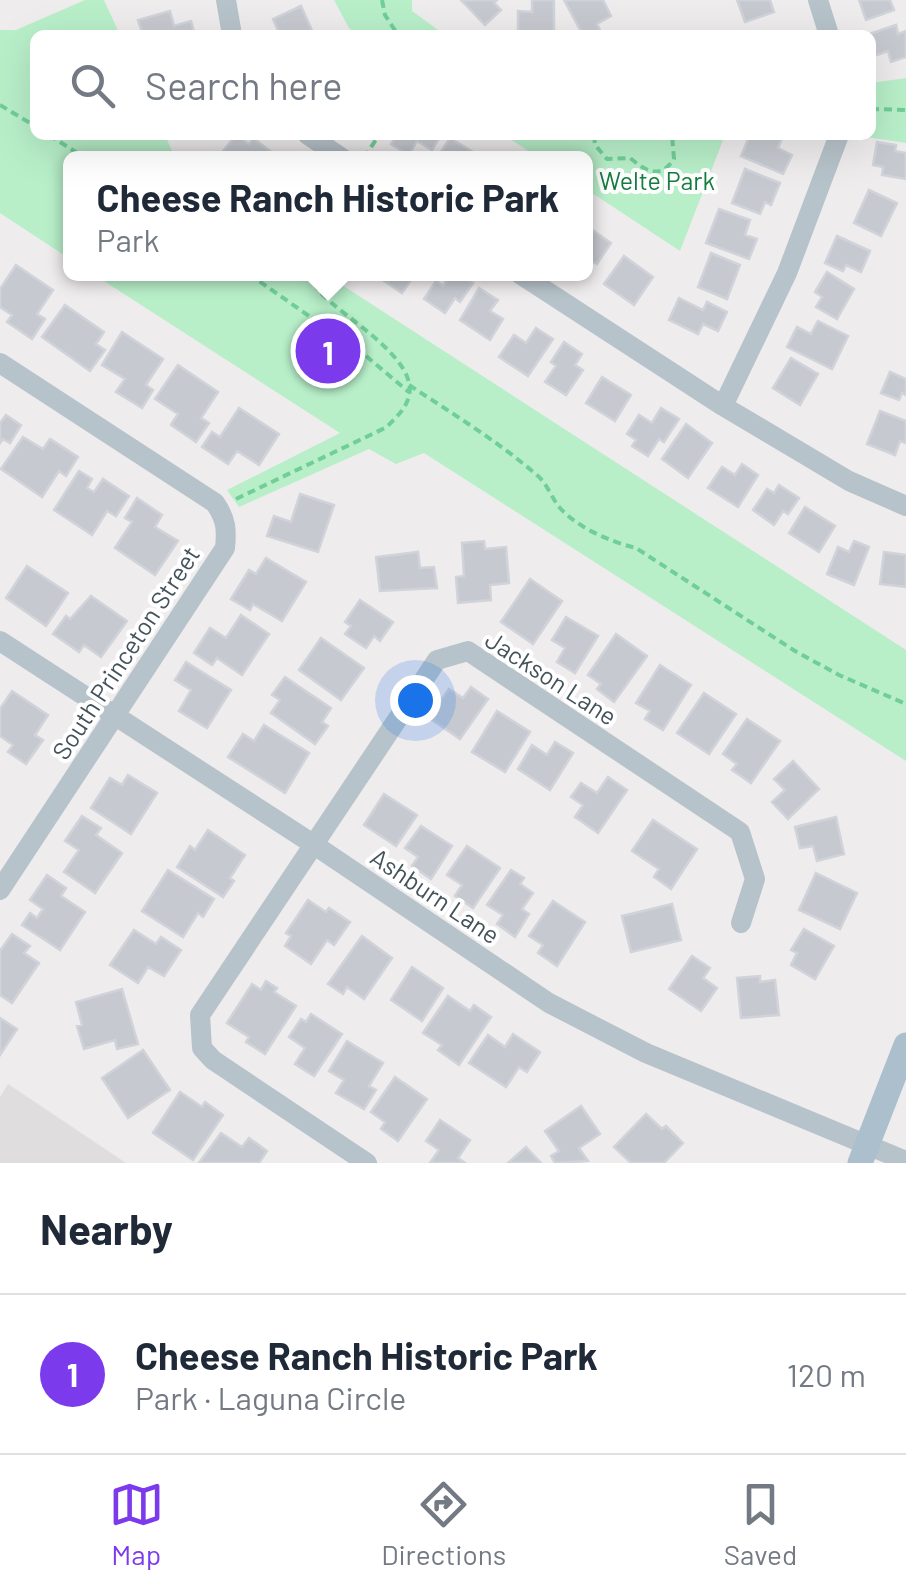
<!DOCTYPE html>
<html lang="en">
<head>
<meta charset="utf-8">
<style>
	body { margin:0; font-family:Barlow,sans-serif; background:#f6f6f7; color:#1f2937 }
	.you { position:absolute; left:415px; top:700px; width:35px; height:35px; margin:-25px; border:8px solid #fff; border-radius:50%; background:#1a73e8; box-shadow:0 0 0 15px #1a73e833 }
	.badge { display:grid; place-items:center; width:65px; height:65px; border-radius:50%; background:#7c3aed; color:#fff; font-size:32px; font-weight:700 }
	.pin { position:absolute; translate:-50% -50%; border:5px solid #fff; box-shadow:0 2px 10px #0006 }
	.popup { position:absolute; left:63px; top:151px; width:530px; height:130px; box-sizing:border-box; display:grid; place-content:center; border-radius:15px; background:#fff; filter:drop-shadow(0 2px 8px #0005); font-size:32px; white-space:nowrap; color:#747a83 }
	.popup b { font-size:38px; color:#1f2937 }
	.popup::after { content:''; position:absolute; left:50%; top:100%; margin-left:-20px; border:20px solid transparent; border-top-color:#fff }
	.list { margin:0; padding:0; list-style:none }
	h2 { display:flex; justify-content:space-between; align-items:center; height:130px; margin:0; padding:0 40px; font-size:42px }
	h2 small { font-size:32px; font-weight:400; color:#747a83 }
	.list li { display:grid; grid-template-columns:65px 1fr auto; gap:30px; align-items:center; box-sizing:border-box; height:160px; padding:0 40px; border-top:2px solid #e0e1e3 }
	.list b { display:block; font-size:38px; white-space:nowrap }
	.list p { margin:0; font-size:32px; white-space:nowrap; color:#747a83 }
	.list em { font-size:32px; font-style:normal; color:#747a83 }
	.icon { flex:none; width:55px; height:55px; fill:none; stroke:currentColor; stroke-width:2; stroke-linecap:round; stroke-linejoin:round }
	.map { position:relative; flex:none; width:906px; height:1163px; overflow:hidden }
	.search { position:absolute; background:#fff; box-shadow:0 10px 40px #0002; left:30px; right:30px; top:30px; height:110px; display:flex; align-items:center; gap:25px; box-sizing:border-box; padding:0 35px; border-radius:15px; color:#747a83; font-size:38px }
	.sheet { height:290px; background:#fff }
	nav { display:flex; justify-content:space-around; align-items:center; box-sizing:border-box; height:140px; border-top:2px solid #e0e1e3; background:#fff; font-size:28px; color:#747a83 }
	nav a { display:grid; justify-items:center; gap:5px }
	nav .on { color:#7c3aed }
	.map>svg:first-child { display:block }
</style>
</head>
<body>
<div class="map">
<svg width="906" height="1163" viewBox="0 0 906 1163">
	<rect width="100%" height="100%" fill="#efeced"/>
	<path fill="#e0dddf" d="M8 1084 126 1163H0V1097Z"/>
	<path fill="#b8efc9" d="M85 0H104L120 35H35V135H165L175 158H70V259L0 213V30H16Z
		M334 0H412V11L445 35H357L349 28Z
		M906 78V143L853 135H871V83Z
		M504 135H725L680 251 586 189V158H539Z
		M93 274H325L906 650V761L424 453 396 464 369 449 239 507 227 490 340 433Z"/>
	<path fill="#c6cad0" stroke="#d0d3d9" stroke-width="2.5" d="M461 0H497L494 3 501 10 485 25Z
		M532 0H554V35H518V11L532 12Z
		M564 0H603L611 16 597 24 600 30 583 35Z
		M737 0H770L774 12 745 22Z
		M859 0H890L894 10 866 20Z
		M301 6 314 35H280L273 19Z
		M170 11 174 26 191 21 195 35H143L138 20Z
		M896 25 898 34 906 31V57L891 62 888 51 871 57V35H867Z
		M236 135 249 144 253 138 270 151 264 158H225L220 155Z
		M397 135H441L432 150 417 141 409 155 391 144Z
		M750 135H783L778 148 792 155 783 174 741 156Z
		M450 138 481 157 480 158H437Z
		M877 142 896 145 895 151 906 153V179L882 175 883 167 873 165Z
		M745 169 780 183 771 205 765 202 760 214 732 203Z
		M869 190 897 203 881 236 854 223Z
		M719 209 750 220 745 235 757 239 749 259 706 243Z
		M591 229 611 243 597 264 590 260 586 267V237Z
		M837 236 870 251 861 272 846 265 843 271 825 263Z
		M711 253 740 265 727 299 698 287Z
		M624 256 653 277 634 305 604 284Z
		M16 265 53 290 37 314 45 319 32 339 7 322 12 315 0 307V289Z
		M827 272 854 289 837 319 816 307 822 297 815 292Z
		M385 274H415L402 293 381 279Z
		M451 274H459L473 283 460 302 455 298 445 313 424 299 436 281 443 286Z
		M479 288 498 300 490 311 503 319 490 340 460 320Z
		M679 298 703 310 707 302 727 312 718 331 703 324 698 334 669 320Z
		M65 305 104 332 96 344 105 350 90 371 42 337Z
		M818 321 848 336 832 369 787 347 797 327 811 334Z
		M536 328 553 339 528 376 499 357 514 335 526 343Z
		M122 332 163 359 146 385 153 390 142 408 116 392 125 379 102 365Z
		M564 342 582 354 575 365 583 370 566 395 545 382 556 366 551 362Z
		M791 358 818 374 800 405 773 388Z
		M178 365 218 392 201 418 209 423 196 442 171 425 178 414 155 399Z
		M890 372 906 379V395L902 393 899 400 881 393Z
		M602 377 631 395 615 421 586 403Z
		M239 408 279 434 259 465 237 451 228 464 202 447 212 432 220 437Z
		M661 408 679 419 664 442 659 439 648 456 632 446 636 440 627 434 639 415 652 423Z
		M880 411 906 421V443L900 441 895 455 867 444Z
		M6 415 21 425 10 443 3 439 0 443V423Z
		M686 424 712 443 688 478 662 459Z
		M23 437 43 449 50 439 78 457 66 476 59 471 42 497 1 469Z
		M742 464 758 475 738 507 708 488 722 467 735 475Z
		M79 471 92 479 87 488 94 492 103 479 129 496 116 516 107 511 92 535 54 510Z
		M779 485 799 498 788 514 783 511 774 525 753 510 767 489 774 493Z
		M300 494 334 505 318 552 267 536 274 516 291 522Z
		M137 498 162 515 155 527 178 541 155 575 115 548 132 522 125 518Z
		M805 507 835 526 819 552 789 533Z
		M484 541 485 549 506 547 509 583 490 585 491 600 458 603 456 577 464 576 462 543Z
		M854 541 869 547 854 585 827 574 838 547 849 552Z
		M418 552 420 568 434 567 437 588 380 591 376 557Z
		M884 552 906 555V587L880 584Z
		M266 558 306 582 282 621 253 604 250 610 231 599 249 570 256 574Z
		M27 566 68 593 46 626 6 598Z
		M530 579 562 601 533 644 501 622Z
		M91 596 127 621 101 657 84 645 79 652 53 634 66 616 70 619Z
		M360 600 393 622 380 641 374 636 366 648 345 634 351 626 345 622Z
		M241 615 269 634 242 675 217 658 212 665 194 653 210 628 226 638Z
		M566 617 598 636 575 673 557 662 565 648 552 640Z
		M616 634 647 656 614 702 597 689 601 684 588 675Z
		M321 638 364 668 341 700 299 670Z
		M186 662 231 690 207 728 179 711 191 690 175 680Z
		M660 665 691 685 663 730 645 719 650 711 636 703Z
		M285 677 331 708 322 722 328 726 315 744 271 713 280 700 272 695Z
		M471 687 488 699 460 739 429 718 449 689 463 698Z
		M12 691 48 715 35 735 43 740 26 764 8 752 13 745 0 736V709Z
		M704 693 736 714 709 754 677 733Z
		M497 711 530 732 505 772 472 752Z
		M747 719 780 741 751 783 732 770 737 764 723 754Z
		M264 725 309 753 285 793 228 757 243 734 254 741Z
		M555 742 573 753 550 790 518 769 532 745 547 755Z
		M793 761 819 789 788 819 772 802 785 790 774 779Z
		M128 775 157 793 131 834 91 808 110 778 122 785Z
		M608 777 627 790 598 833 575 817 583 805 571 797 581 783 597 793Z
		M384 794 417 815 396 846 364 825Z
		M82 816 101 828 96 835 122 853 95 893 64 872 79 850 65 841Z
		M836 817 844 854 817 861 813 846 800 848 795 827Z
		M653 820 697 849 671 889 654 877 659 869 632 851Z
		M421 826 452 846 431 879 412 866 418 857 405 848Z
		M208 830 245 855 230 878 234 881 223 897 177 867 190 846 195 850Z
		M467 846 500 868 473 908 455 896 462 885 447 875Z
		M168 870 214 899 203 917 198 913 183 937 142 911Z
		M511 870 524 878 520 884 533 893 522 909 529 914 515 937 497 924 503 915 487 905Z
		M816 873 857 893 840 929 799 910Z
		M47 875 66 888 61 896 85 912 60 950 22 925 30 913 37 918 43 909 30 900Z
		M308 900 326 912 329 908 350 922 334 945 327 940 311 964 285 946 291 936 286 933Z
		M553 901 585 922 557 966 538 953 543 945 529 936Z
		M672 904 681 940 631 952 622 916Z
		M804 929 834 946 815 979 791 965 797 953 791 950Z
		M134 930 156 944 161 937 181 950 164 976 148 967 138 983 110 965Z
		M12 934 30 946 24 953 39 963 12 1003 0 995V951Z
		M362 936 392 958 364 999 347 987 343 994 328 984Z
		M692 956 710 968 703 978 717 988 701 1011 669 989Z
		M412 967 443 988 422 1021 391 1000Z
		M760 976V982L775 980 779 1015 741 1018 737 978Z
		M266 981 277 988 274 992 296 1006 265 1054 246 1042 249 1037 227 1023 252 984 261 990Z
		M122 989 138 1044 117 1049 115 1040 84 1049 77 1026 82 1025 76 1002Z
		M448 996 470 1011 474 1005 491 1017 459 1065 438 1050 442 1045 423 1033Z
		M311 1014 342 1034 314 1076 295 1064 305 1048 289 1037 301 1019 306 1022Z
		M0 1018 17 1029 0 1055Z
		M513 1034 540 1052 527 1072 519 1067 506 1087 469 1063 488 1035 505 1047Z
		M347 1041 383 1063 369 1086 376 1090 364 1109 336 1093 344 1080 329 1071Z
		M143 1050 170 1090 128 1118 102 1078Z
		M395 1077 427 1099 398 1141 381 1129 385 1122 371 1112Z
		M180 1092 202 1107 205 1102 223 1115 193 1160 153 1133Z
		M581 1106 600 1134 579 1148 588 1161 555 1163 551 1156 559 1151 545 1131Z
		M646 1114 662 1129 666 1126 683 1143 664 1163H631L614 1147Z
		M440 1120 470 1140 458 1158 465 1163H430L439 1150 426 1141Z
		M221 1133 242 1147 249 1138 267 1151 259 1163H199Z
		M526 1147 541 1163H508Z"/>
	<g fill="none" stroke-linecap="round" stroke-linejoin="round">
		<path stroke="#70ce97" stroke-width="4" stroke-dasharray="8 5" stroke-linecap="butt" d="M382 0 385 15 398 35
			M0 105 35 126
			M871 109 906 110
			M49 135 85 158
			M594 135 595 145 607 159 630 158C646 171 660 180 674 159L672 135
			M364 158 379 135
			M249 274 366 356 410 393
			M409 385C453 414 499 442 538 476 548 485 552 499 560 508 578 528 611 542 636 548L795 651 839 675 906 704
			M236 499 387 427C396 417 406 409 409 396 418 358 344 318 321 293 316 288 313 281 310 274"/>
		<path stroke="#b7c3ca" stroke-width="20" d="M226 0 232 35
			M818 0 829 35
			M308 135 342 158
			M520 274 723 406 849 481 906 506
			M0 363 215 503C226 519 227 529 225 548L0 890
			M723 406 787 273 839 135
			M0 641 313 844 549 1003 646 1053 906 1161
			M367 1163 213 1060 202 1048 200 1015 437 660 468 651 740 832 755 879 741 923"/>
		<path stroke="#abbfcd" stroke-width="25" d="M860 1163 906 1045"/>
	</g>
	<g text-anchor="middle" stroke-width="8" stroke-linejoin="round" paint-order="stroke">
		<g font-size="25" fill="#147d3f" stroke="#fff">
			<text x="657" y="190">Welte Park</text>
		</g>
		<g font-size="25" fill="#44525a" stroke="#fff">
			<text transform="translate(126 653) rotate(-57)" y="9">South Princeton Street</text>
			<text transform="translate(551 678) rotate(33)" y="9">Jackson Lane</text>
			<text transform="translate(435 896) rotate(34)" y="9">Ashburn Lane</text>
		</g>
	</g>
</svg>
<div class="you"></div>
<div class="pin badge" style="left:328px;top:351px">1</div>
<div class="popup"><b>Cheese Ranch Historic Park</b>Park</div>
<div class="search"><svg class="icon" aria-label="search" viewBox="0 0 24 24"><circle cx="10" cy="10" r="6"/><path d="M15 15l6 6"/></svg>Search here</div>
</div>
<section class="sheet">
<h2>Nearby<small></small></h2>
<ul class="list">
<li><span class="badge">1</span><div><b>Cheese Ranch Historic Park</b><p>Park · Laguna Circle</p></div><em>120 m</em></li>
</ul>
</section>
<nav>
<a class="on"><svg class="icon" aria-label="map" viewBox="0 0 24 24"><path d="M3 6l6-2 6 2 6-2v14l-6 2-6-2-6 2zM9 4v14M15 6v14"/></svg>Map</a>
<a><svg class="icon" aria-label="directions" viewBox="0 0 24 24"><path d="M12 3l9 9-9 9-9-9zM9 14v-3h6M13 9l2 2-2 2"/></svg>Directions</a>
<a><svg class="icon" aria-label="saved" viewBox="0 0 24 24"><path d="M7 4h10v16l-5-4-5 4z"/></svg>Saved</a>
</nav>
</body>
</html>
